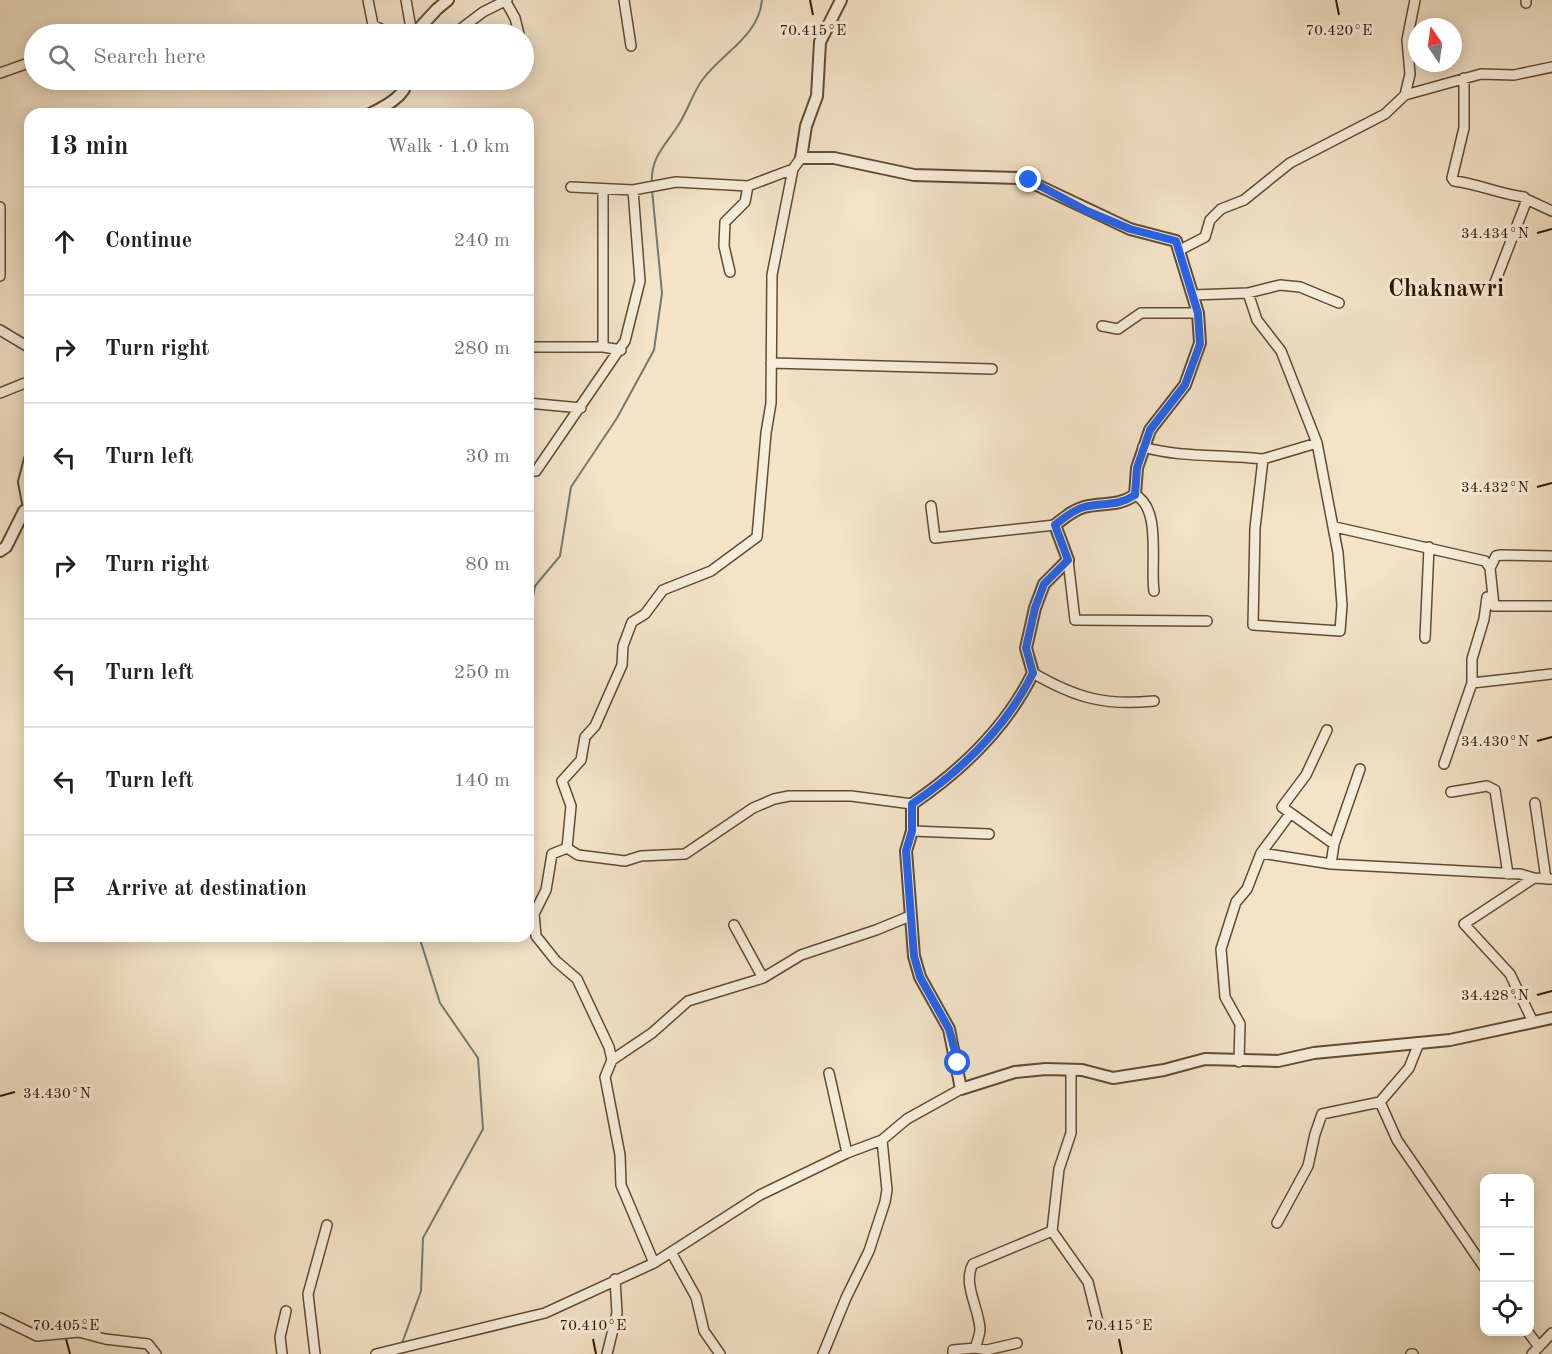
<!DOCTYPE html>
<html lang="en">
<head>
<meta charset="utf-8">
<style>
	body { margin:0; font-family:"Old Standard TT",serif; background:#f2f2f2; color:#222 }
	.controls { position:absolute; right:18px; bottom:18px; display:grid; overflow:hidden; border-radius:12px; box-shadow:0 3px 15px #0003 }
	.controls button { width:54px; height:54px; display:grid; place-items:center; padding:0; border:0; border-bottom:2px solid #e0e0e0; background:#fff; color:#222; font:30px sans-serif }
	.compass { position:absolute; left:1408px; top:18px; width:54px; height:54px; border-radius:50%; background:#fff; box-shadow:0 3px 15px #0003; rotate:347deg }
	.stop { position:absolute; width:18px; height:18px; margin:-14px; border:4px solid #2563eb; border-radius:50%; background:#fff }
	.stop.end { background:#2563eb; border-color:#fff; box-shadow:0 2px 6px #0008 }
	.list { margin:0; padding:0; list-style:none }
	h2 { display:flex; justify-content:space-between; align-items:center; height:78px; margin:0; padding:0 24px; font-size:26px }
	h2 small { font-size:20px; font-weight:400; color:#767676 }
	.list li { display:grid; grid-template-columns:39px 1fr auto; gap:18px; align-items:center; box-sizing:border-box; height:108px; padding:0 24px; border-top:2px solid #e0e0e0 }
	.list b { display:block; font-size:22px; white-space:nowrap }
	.list em { font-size:20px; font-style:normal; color:#767676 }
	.icon { flex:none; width:33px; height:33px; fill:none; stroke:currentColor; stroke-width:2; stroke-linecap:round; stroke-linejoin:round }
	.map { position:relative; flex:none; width:1552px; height:1354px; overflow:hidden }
	.search { position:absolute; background:#fff; box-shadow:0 3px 15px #0003; left:24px; top:24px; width:510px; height:66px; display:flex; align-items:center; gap:15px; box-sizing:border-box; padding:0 21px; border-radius:33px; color:#767676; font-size:22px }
	.panel { position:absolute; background:#fff; box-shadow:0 3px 15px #0003; left:24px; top:108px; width:510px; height:834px; border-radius:18px }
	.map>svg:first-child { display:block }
</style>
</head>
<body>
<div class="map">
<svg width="1552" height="1354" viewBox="0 0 1552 1354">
	<rect width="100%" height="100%" fill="#f3e3c7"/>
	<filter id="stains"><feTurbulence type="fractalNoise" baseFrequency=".00333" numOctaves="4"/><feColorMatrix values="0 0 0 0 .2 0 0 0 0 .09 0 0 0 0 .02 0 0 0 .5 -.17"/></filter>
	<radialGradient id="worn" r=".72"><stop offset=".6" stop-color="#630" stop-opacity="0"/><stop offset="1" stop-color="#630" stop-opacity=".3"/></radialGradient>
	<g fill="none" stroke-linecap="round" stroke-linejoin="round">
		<path stroke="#717b70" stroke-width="2" d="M652 184C650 157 666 145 679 124 688 110 693 92 703 79 722 53 759 36 762 0
			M528 623 535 586 560 556 571 487 617 418 654 350 662 293 652 190
			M401 1346 421 1291 423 1238 483 1129 478 1058 440 1003 419 936"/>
		<g stroke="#624b32" stroke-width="12">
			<path id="minor" d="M368 0 373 25 383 30V34
				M406 0 412 34
				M624 0 631 46
				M506 2 515 18 519 34
				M1526 3V0
				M454 34 483 12 507 0
				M0 73 34 61
				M1464 78V128L1452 178 1454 181C1479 184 1499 194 1524 197L1526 202 1494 285
				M1405 95 1410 74 1407 40 1415 0
				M571 187 633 190 676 182 748 186 793 169
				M603 190V347
				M1526 199 1552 211
				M0 207V276
				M1180 250 1205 237 1210 220 1221 209 1244 200 1290 163 1385 114 1405 95 1481 74 1514 75 1552 67
				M730 272 724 246 725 222 745 202 748 186
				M1193 295 1248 293 1280 285 1300 287 1339 303
				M1102 326 1118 329 1141 313H1198
				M0 330 30 348
				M528 347H603L621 350
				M771 363 992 369
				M0 393 30 381
				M528 403 581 408
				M1143 447C1181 458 1223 454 1263 459L1255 528 1253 625 1340 631 1342 605 1338 553 1317 443 1281 351 1257 320 1248 293
				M1263 459 1317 443
				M528 470 536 471 625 341 640 281 633 190
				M1135 495C1162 508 1150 565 1154 591
				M931 506 935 538 1055 525
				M1335 527 1485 561 1490 568 1494 606H1552
				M1068 560 1075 620 1207 621
				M1490 568 1496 556 1501 555 1552 556
				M1425 638 1429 547
				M1033 673C1076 698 1105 706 1154 701
				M1472 683 1552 674
				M1444 764 1472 683V659L1484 619 1487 597
				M1451 792 1487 786 1495 790 1508 874
				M1535 803 1546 879
				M912 831 989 834
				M1334 844 1360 769
				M567 848 578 855 625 861 641 856 685 854 753 808 774 799 789 796H851L912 804
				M1261 853 1331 864 1334 844 1282 807 1306 775 1327 730
				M1331 864 1520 874 1534 878
				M734 925 763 978
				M1533 1022 1510 974 1464 924 1534 878 1552 879
				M1419 1043 1409 1068 1380 1102 1397 1140 1484 1267
				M612 1060 652 1033 688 1001 763 978 801 955 876 930 910 916
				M1239 1062 1240 1024 1225 997 1221 949 1236 902 1247 889 1261 853 1290 814
				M1071 1070V1133L1059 1169 1052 1231 1088 1282 1099 1326
				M829 1073 847 1153
				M1277 1223 1308 1166 1315 1134 1322 1114 1380 1102
				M671 1252 696 1297 704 1331 720 1354
				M654 1263 621 1185 620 1155 605 1077 612 1060 609 1047 577 979 556 961 536 936 534 914 546 890 552 854 567 848 571 806 562 781 581 760 585 737 595 726 622 665 623 646 632 622 645 614 663 590 711 571 757 537 766 433 771 403 772 275 793 169 801 158
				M0 1318 37 1336 79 1332 105 1339 148 1344 156 1354
				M1528 1332 1539 1347
				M975 1348C977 1342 980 1335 980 1329 979 1308 962 1283 973 1264L1052 1231
				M282 1354 280 1337 286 1311
				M315 1354 308 1294 327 1225
				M376 1354 545 1313 654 1263 760 1195 847 1153 882 1140 907 1119 961 1089
				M607 1354 617 1313 615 1279
				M823 1354 846 1298 869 1251 885 1202 887 1190 882 1140
				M953 1354V1350L975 1348 987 1350 1017 1343
				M1411 1354H1413
				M1532 1354 1552 1333"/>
		</g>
		<g stroke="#624b32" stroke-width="14">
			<path id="tertiary" d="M841 0 820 42 817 96 806 126 801 158H834L914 175 1022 178 1130 229 1176 241 1198 313 1200 343 1185 385 1150 430 1137 468 1135 495C1117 507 1104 502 1084 507 1073 510 1064 518 1055 525L1068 560 1044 584 1035 608 1026 648 1033 673C1006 728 962 770 912 804V831L906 851 914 956 920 977 949 1029 961 1089 1015 1072 1046 1069 1082 1070 1113 1078 1164 1070 1205 1059 1278 1061 1314 1053 1450 1040 1552 1018
				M414 34 437 9 448 0
				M370 114C384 107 406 96 407 80
				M0 551 6 547 24 511 29 508 24 482 30 459"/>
		</g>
		<use href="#minor" stroke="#f7eddb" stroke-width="9"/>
		<use href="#tertiary" stroke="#f7eddb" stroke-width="10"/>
	</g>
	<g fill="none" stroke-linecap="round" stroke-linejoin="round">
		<path stroke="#2563eb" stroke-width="8" d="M958 1063 949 1029 920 977 914 956 906 851 912 831V804C962 770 1006 728 1033 673L1026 648 1035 608 1044 584 1068 560 1055 525C1064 518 1073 510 1084 507 1104 502 1117 507 1135 495L1137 468 1150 430 1185 385 1200 344 1198 313 1176 241 1130 229 1087 211 1029 180"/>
	</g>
	<path fill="none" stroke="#311801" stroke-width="2" d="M810 0 813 15M1336 0 1339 15M1537 233 1552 229M1537 487 1552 483M1537 741 1552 737M1537 995 1552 991M0 1096 15 1092M66 1339 70 1354M593 1339 596 1354M1119 1339 1122 1354"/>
	<g text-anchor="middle" stroke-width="6" stroke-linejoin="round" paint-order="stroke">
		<g font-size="24" font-weight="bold" fill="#311801" stroke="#f7eddb">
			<text x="1446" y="296">Chaknawri</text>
		</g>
	</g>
	<g font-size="15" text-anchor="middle" fill="#311801" stroke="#f7eddb" stroke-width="6" stroke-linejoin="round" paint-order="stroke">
		<text x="813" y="35">70.415°E</text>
		<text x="1339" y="35">70.420°E</text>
		<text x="1495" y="238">34.434°N</text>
		<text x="1495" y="492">34.432°N</text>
		<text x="1495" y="746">34.430°N</text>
		<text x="1495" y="1000">34.428°N</text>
		<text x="57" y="1098">34.430°N</text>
		<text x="66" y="1330">70.405°E</text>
		<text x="593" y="1330">70.410°E</text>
		<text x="1119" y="1330">70.415°E</text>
	</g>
	<rect width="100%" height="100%" filter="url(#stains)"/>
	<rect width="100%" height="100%" fill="url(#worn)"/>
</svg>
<div class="controls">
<button>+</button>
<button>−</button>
<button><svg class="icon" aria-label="locate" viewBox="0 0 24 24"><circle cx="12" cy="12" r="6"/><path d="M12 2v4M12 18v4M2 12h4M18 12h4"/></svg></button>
</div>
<svg class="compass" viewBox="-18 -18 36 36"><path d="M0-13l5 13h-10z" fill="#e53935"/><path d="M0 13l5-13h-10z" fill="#767676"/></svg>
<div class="stop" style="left:958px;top:1063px"></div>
<div class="stop end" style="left:1029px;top:180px"></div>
<div class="search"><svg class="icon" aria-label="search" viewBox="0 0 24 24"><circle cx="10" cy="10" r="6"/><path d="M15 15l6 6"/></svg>Search here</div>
<section class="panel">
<h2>13 min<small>Walk · 1.0 km</small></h2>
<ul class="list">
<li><svg class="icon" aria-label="ahead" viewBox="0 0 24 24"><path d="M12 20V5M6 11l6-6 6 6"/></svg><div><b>Continue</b></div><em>240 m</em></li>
<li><svg class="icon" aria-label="right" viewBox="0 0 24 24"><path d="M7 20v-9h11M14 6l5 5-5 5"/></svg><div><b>Turn right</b></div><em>280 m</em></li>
<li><svg class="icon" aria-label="left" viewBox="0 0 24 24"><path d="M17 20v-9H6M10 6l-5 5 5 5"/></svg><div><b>Turn left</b></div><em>30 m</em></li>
<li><svg class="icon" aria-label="right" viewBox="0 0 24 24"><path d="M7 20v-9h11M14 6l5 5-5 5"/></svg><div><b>Turn right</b></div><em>80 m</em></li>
<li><svg class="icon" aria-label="left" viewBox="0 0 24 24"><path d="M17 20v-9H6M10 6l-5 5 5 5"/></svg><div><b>Turn left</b></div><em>250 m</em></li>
<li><svg class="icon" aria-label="left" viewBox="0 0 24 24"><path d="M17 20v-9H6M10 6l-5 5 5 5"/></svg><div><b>Turn left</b></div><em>140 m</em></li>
<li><svg class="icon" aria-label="arrive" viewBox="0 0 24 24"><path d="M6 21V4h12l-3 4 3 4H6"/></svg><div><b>Arrive at destination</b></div></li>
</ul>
</section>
</div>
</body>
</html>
